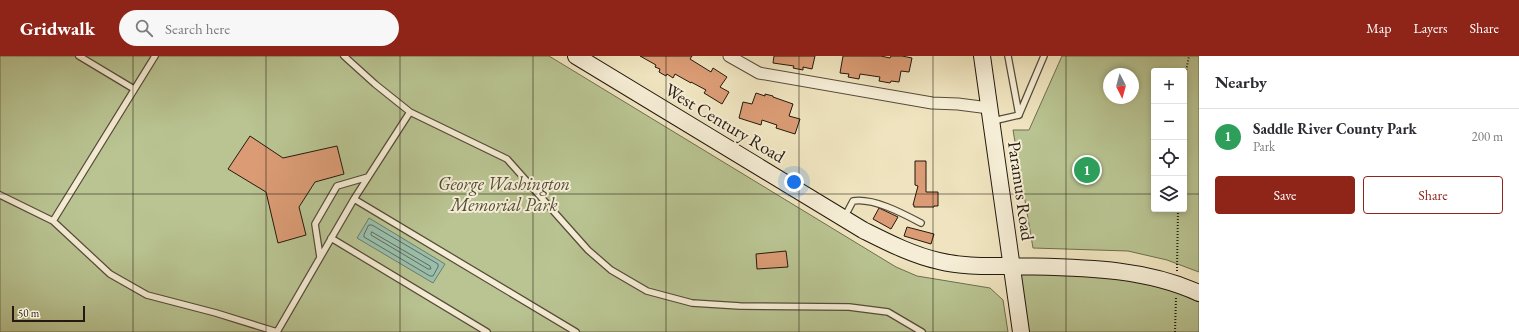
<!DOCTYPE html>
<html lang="en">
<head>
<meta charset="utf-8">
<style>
	body { margin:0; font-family:"EB Garamond",serif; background:#f7f7f7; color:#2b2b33 }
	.controls { position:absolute; right:12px; top:12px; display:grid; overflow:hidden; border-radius:4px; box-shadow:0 2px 6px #0003 }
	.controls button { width:36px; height:36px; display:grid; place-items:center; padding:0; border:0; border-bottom:1px solid #e1e1e2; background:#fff; color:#2b2b33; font:20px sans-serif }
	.compass { position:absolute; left:1103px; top:12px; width:36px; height:36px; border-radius:50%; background:#fff; box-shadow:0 2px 6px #0003; rotate:174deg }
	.scale { position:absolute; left:12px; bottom:10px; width:73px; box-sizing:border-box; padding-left:4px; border:2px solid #23190e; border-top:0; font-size:11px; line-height:14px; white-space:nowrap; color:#23190e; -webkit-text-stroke:3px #f5edd5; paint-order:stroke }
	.you { position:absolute; left:794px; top:126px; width:14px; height:14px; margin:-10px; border:3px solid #fff; border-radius:50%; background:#1a73e8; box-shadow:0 0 0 6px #1a73e833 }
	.badge { display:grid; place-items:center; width:26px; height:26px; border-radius:50%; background:#8f2418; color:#fff; font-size:13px; font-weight:700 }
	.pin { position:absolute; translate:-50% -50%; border:2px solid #fff; box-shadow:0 1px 4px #0006 }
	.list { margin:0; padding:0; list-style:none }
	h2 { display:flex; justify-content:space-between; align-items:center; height:52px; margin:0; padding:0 16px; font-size:17px }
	h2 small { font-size:13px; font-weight:400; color:#7c7c81 }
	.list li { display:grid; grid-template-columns:26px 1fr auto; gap:12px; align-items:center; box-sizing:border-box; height:56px; padding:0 16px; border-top:1px solid #e1e1e2 }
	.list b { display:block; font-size:15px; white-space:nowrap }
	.list p { margin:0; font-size:13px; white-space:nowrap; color:#7c7c81 }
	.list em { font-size:13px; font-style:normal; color:#7c7c81 }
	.actions { display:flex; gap:8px; padding:12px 16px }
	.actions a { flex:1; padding:9px 0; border:1px solid #8f2418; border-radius:4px; text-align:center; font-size:14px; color:#8f2418 }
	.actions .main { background:#8f2418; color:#fff }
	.icon { flex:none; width:22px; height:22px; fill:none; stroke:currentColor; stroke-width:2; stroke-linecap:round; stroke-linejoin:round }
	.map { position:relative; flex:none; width:1199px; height:276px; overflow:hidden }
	header { display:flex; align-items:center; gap:24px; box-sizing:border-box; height:56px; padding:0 20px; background:#8f2418; color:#fff }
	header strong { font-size:19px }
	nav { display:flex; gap:22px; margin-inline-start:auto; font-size:14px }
	.search { width:280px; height:36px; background:#f7f7f7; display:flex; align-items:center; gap:10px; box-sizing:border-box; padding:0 14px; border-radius:22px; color:#7c7c81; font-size:15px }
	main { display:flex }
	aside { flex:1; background:#fff }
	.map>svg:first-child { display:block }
</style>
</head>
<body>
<header>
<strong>Gridwalk</strong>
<div class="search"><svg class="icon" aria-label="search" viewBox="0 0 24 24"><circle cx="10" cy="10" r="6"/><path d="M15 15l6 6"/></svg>Search here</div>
<nav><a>Map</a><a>Layers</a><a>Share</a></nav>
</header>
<main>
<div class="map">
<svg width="1199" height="276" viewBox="0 0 1199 276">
	<rect width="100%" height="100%" fill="#efe4bf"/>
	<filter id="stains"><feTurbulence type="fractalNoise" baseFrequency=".005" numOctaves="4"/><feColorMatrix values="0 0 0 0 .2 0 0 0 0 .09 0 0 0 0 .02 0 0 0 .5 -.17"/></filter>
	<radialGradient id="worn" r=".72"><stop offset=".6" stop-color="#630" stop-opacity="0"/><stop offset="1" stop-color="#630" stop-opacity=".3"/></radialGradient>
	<path fill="#b9c492" stroke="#6e6e50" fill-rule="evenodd" d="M0 0H549L896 211 917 220 990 232 1003 244 1008 276H0Z
		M1062 0H1199V216L1167 204 1128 195 1033 192 1013 74H1029ZM1154 15H1184V153H1154ZM1109 18H1133V42H1109Z
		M1012 210 1104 214 1199 237V276H1021Z"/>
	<path fill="#9bbfac" stroke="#6b7d6d" d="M369 162 445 208 433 227 357 182Z"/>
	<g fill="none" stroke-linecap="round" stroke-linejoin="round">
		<path stroke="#5f6c5d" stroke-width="1" d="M369 169H372L438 208V211L433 220H430L364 181V179Z
			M372 176 430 210 431 213H428L371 179V178Z"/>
	</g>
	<path fill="#db9c75" stroke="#23190e" d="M640 0H692L690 3 711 16 713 12 727 21 720 31 729 36 722 48 704 37 706 34 691 26V27L675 18 673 22 667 18 666 20 659 16 660 13 655 11 656 9Z
		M774 0H815L812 13 803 11V14L793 12 794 10 773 7Z
		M843 0H881L890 2 891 0H902L912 2 909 16 901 15 899 26 891 25 890 27 879 25 880 21 860 18 859 23 848 21 849 18 840 17Z
		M756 37 765 40V38L773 40V41L793 48 789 60 800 63 795 78 776 72 777 69 762 64 761 69 739 62 743 46 752 48Z
		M250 80 283 102 337 90 344 118 315 126 299 151 306 179 278 187 266 136 228 113Z
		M915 105H926V136H938V150H934V151H914V149H913L918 130 915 129Z
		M879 152 898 161 891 173 873 163Z
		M907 171 934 178 931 188 904 180Z
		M786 195 788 211 757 213 756 198Z"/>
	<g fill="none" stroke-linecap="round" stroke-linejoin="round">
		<g stroke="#564c3a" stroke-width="8">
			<path id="lane" d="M79 0 134 33
				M344 0 375 28 410 56 507 103 588 194 611 214 647 235 692 247 740 250 849 251 888 256 922 276
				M1008 0 1019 59
				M1019 59 1044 0
				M993 65 1019 59
				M0 139 53 165 110 218 147 239 216 257 277 276
				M354 143 576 276
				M844 162 853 145C874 142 902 157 921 167
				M53 165 155 0
				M331 182 487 276
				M320 201 315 168 337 130 368 121
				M277 276 354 143 410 56"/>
		</g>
		<g stroke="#564c3a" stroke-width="13">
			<path id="street" d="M729 0 759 17 932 47 958 48 989 52"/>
		</g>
		<g stroke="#23190e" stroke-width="18">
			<path id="secondary" d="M576 0 863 174C887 186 912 199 939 205 963 211 987 210 1011 210 1075 212 1140 210 1199 237
				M982 0 1021 276"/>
		</g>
		<path stroke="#23190e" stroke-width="2" stroke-dasharray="1 2" stroke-linecap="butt" d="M1184 26 1189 0
			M1177 215 1178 153
			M1175 276 1176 241"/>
		<use href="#lane" stroke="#f5edd5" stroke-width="5.5"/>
		<use href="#street" stroke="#f5edd5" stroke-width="11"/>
		<use href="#secondary" stroke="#f5edd5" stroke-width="16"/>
	</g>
	<path fill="none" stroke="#23190e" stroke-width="1" stroke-opacity="0.55" d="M133 0V276M266 0V276M400 0V276M533 0V276M666 0V276M799 0V276M933 0V276M1066 0V276M0 138H1154M1184 138H1199"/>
	<g text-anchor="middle" stroke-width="4" stroke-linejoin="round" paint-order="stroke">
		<g font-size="18" fill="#23190e" stroke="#f5edd5">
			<text transform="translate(725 67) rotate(31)" y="6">West Century Road</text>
			<text transform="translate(1021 135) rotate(82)" y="6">Paramus Road</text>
		</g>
		<g font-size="18" font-style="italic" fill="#504c36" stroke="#f5edd5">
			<text x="504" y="134">George Washington<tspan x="504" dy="21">Memorial Park</tspan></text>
		</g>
	</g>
	<rect width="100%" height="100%" filter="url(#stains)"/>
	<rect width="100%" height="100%" fill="url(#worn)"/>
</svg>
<div class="controls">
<button>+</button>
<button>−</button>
<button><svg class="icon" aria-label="locate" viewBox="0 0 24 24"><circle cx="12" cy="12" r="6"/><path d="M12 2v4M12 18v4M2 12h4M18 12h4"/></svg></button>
<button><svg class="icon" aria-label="layers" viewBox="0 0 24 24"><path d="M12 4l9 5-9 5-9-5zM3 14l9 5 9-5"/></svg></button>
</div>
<svg class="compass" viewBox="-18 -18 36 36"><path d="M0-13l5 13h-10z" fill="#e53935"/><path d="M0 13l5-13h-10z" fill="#7c7c81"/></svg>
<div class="scale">50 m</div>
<div class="you"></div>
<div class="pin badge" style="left:1087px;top:114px;background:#2e9e5b">1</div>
</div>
<aside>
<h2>Nearby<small></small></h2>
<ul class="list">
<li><span class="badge" style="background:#2e9e5b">1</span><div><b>Saddle River County Park</b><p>Park</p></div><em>200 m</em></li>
</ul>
<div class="actions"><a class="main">Save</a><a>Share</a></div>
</aside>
</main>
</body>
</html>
